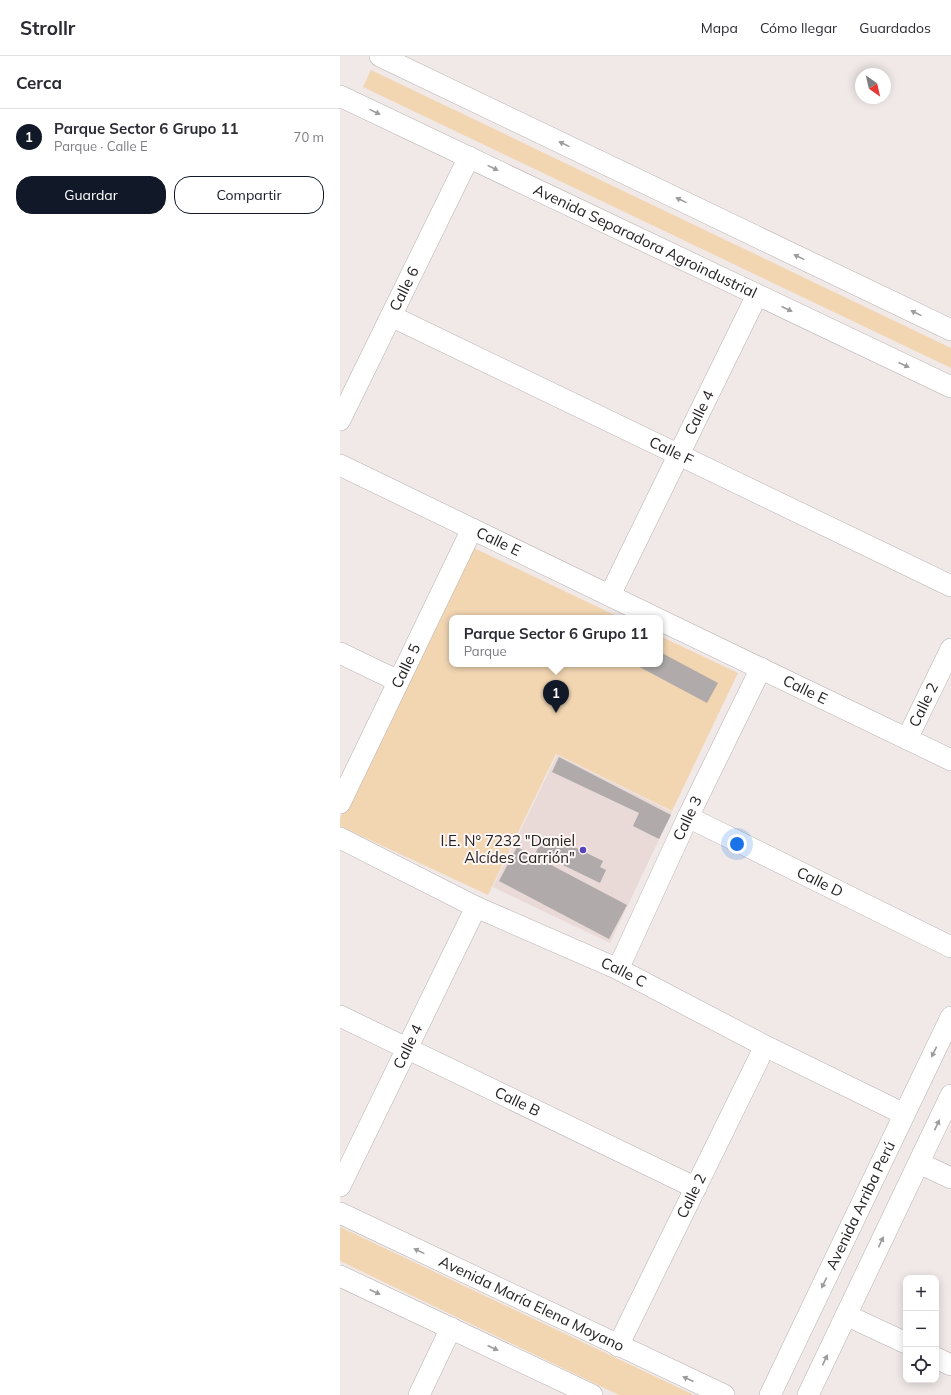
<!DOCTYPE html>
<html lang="es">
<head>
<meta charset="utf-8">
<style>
	body { margin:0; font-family:Mulish,sans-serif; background:#f2f2f3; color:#2b2b33 }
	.controls { position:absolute; right:12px; bottom:12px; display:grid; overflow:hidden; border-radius:8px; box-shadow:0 2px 10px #0003 }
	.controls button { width:36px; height:36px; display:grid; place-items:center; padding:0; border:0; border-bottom:1px solid #e1e1e2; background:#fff; color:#2b2b33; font:20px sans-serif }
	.compass { position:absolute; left:515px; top:12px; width:36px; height:36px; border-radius:50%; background:#fff; box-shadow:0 2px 10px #0003; rotate:146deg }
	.you { position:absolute; left:397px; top:788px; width:14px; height:14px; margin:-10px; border:3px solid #fff; border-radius:50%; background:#1a73e8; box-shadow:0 0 0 6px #1a73e833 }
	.badge { display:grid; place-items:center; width:26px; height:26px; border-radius:50%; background:#111827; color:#fff; font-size:13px; font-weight:700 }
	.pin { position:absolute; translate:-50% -33px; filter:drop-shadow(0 1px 2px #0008) }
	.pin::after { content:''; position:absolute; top:21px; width:14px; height:12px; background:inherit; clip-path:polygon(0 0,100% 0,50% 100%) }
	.popup { position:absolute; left:109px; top:559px; width:214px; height:52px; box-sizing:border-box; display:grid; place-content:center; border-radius:8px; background:#fff; filter:drop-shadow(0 1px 3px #0005); font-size:13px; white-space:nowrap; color:#7c7c81 }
	.popup b { font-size:15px; color:#2b2b33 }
	.popup::after { content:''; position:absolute; left:50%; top:100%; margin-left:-8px; border:8px solid transparent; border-top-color:#fff }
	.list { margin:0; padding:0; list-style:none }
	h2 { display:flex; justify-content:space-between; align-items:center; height:52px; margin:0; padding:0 16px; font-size:17px }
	h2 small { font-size:13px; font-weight:400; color:#7c7c81 }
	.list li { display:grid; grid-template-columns:26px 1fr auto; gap:12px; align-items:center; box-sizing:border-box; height:56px; padding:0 16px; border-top:1px solid #e1e1e2 }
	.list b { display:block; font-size:15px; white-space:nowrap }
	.list p { margin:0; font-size:13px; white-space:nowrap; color:#7c7c81 }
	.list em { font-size:13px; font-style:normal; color:#7c7c81 }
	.actions { display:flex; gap:8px; padding:12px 16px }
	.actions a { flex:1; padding:9px 0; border:1px solid #111827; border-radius:16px; text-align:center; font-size:14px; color:#111827 }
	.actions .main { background:#111827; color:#fff }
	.icon { flex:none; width:22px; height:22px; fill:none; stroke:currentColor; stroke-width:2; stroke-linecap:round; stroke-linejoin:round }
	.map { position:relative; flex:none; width:611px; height:1339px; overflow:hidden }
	header { display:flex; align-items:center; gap:24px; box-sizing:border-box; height:56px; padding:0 20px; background:#fff; border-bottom:1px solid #e1e1e2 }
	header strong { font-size:19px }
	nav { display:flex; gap:22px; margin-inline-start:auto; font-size:14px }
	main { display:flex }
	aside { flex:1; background:#fff }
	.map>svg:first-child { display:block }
</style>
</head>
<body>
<header>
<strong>Strollr</strong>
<nav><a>Mapa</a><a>Cómo llegar</a><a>Guardados</a></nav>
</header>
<main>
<aside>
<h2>Cerca<small></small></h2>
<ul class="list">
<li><span class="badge">1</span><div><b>Parque Sector 6 Grupo 11</b><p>Parque · Calle E</p></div><em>70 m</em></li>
</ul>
<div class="actions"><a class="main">Guardar</a><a>Compartir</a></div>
</aside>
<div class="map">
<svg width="611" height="1339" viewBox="0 0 611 1339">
	<rect width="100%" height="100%" fill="#f0e9e8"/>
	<path fill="#e9dad7" d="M217 699 332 756 270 887 153 831Z"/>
	<path fill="#f2d6b2" d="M31 14 611 292V312L23 31Z
		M134 492 281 562H112V608H320V580L398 617 332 755 216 698 148 839 0 770V762Z
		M0 1171 354 1339H279L0 1205Z"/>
	<path fill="#b0aaaa" d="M320 596 378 627 367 647 294 608H320Z
		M219 701 331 759 319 783 293 770 299 757 212 716Z
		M203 782 213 787 216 782 263 805 260 811 266 814 260 827 196 796Z
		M177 791 287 849 269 883 159 825Z"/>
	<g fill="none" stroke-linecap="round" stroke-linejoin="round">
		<g stroke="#b9b2b1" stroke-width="22">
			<g id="minor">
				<path d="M40 0 611 274"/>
				<path id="s1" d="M0 40 611 331"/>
				<path id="s2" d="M51 260 611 530"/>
				<path id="s3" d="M0 364 129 101"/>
				<path id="s4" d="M0 409 316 562"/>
				<path id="s5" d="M270 539 417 239"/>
				<path id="s6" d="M320 564 611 704"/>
				<path d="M0 597 58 625"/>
				<path id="s7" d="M567 683 611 593"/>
				<path id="s8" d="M0 747 132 473"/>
				<path id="s9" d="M348 761 611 891"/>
				<path id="s10" d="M0 782 136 851 278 913 425 990 564 1058"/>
				<path id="s11" d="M278 913 348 761 421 612"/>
				<path id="s12" d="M0 960 356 1132"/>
				<path d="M579 1107 611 1122"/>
				<path id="s13" d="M0 1130 136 851"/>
				<path id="s14" d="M0 1157 384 1339"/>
				<path d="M0 1220 252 1339"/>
				<path d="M506 1259 566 1287"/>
				<path id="s15" d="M278 1290 425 990"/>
				<path d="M596 1302 611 1309"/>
				<path d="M79 1339 111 1272"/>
				<path id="s16" d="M430 1339 611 961"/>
				<path d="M468 1339 611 1039"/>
			</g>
		</g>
		<use href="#minor" stroke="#fff" stroke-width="21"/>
	</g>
	<defs><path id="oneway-solid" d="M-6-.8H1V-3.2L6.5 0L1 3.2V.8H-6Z"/></defs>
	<g fill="#9d9c9c">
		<use href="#oneway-solid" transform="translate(35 56) rotate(26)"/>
		<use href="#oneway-solid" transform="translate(224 88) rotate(-154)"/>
		<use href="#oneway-solid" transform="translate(153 112) rotate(26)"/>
		<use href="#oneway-solid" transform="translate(341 144) rotate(-154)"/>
		<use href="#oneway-solid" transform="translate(459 201) rotate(-154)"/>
		<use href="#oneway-solid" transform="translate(447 253) rotate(25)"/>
		<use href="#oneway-solid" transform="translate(576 257) rotate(-154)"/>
		<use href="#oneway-solid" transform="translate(564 309) rotate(25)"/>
		<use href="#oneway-solid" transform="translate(594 996) rotate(116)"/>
		<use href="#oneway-solid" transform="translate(597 1069) rotate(-65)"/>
		<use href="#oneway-solid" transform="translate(541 1186) rotate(-65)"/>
		<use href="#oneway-solid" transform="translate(79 1195) rotate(-154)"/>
		<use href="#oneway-solid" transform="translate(484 1227) rotate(116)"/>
		<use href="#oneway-solid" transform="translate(35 1236) rotate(25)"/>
		<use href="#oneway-solid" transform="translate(153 1292) rotate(25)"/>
		<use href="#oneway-solid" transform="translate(485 1304) rotate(-65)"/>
		<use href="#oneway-solid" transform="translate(348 1323) rotate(-155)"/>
	</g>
	<circle fill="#5a44bc" stroke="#fdf6f5" stroke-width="1.5" cx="243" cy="794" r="4"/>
	<g text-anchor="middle" stroke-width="4" stroke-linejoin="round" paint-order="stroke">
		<g font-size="15" fill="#252222" stroke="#fdf6f5">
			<text dy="5" stroke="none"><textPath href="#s1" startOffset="338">Avenida Separadora Agroindustrial</textPath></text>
			<text dy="5" stroke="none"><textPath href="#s3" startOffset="146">Calle 6</textPath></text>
			<text dy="5" stroke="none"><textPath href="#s5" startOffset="203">Calle 4</textPath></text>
			<text dy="5" stroke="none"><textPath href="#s2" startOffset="311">Calle F</textPath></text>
			<text dy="5" stroke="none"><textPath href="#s4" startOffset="176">Calle E</textPath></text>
			<text dy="5" stroke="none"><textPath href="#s8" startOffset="152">Calle 5</textPath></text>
			<text dy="5" stroke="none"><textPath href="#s6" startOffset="161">Calle E</textPath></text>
			<text dy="5" stroke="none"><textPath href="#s7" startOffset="38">Calle 2</textPath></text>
			<text dy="5" stroke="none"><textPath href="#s11" startOffset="166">Calle 3</textPath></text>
			<text dy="5" stroke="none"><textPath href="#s9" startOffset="147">Calle D</textPath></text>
			<text dy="5" stroke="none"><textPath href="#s10" startOffset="314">Calle C</textPath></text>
			<text dy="5" stroke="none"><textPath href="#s13" startOffset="155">Calle 4</textPath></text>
			<text dy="5" stroke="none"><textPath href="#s12" startOffset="197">Calle B</textPath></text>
			<text dy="5" stroke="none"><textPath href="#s15" startOffset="167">Calle 2</textPath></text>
			<text dy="5" stroke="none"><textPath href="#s16" startOffset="210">Avenida Arriba Perú</textPath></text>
			<text dy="5" stroke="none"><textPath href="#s14" startOffset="212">Avenida María Elena Moyano</textPath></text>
		</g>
		<g font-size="15" fill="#252222" stroke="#fdf6f5" text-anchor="end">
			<text x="235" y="790">I.E. N° 7232 "Daniel<tspan x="235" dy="17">Alcídes Carrión"</tspan></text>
		</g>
	</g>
</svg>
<div class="controls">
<button>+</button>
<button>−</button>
<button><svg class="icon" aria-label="locate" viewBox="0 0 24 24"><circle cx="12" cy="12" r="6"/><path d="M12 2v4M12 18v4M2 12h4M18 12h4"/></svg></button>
</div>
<svg class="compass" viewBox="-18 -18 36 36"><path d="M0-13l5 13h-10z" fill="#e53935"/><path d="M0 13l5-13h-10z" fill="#7c7c81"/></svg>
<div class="you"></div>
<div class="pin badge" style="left:216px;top:657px">1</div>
<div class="popup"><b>Parque Sector 6 Grupo 11</b>Parque</div>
</div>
</main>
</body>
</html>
